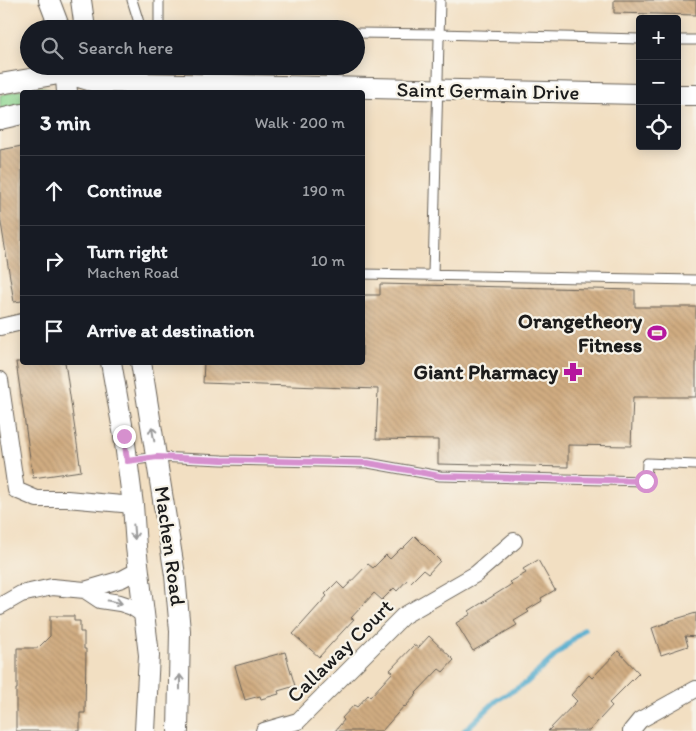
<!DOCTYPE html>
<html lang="en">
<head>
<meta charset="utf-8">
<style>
	body { margin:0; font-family:Itim,sans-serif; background:#20242c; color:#f1f3f6 }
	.controls { position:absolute; right:15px; top:15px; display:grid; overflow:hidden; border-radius:5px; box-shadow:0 2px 12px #0003 }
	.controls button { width:45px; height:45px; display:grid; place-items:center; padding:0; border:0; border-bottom:1px solid #363941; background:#171b24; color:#f1f3f6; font:25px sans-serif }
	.stop { position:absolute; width:15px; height:15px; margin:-11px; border:4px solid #d690ce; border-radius:50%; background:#fff }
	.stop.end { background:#d690ce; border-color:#fff; box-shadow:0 1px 5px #0008 }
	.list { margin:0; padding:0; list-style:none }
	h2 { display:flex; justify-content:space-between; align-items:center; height:65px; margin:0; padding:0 20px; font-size:21px }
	h2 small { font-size:16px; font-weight:400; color:#9ea1a6 }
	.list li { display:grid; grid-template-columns:32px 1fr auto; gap:15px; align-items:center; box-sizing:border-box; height:70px; padding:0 20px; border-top:1px solid #363941 }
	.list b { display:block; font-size:19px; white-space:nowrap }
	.list p { margin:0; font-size:16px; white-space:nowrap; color:#9ea1a6 }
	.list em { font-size:16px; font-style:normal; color:#9ea1a6 }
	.icon { flex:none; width:28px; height:28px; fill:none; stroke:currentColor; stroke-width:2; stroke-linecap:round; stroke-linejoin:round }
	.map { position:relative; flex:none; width:696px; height:731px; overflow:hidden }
	.search { position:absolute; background:#171b24; box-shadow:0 2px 12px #0003; left:20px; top:20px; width:345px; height:55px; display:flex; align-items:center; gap:12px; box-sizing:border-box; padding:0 18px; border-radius:28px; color:#9ea1a6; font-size:19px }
	.panel { position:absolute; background:#171b24; box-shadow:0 2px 12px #0003; left:20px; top:90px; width:345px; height:275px; border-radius:5px }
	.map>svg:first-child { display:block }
</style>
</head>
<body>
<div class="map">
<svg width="696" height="731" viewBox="0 0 696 731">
	<defs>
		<pattern id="building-back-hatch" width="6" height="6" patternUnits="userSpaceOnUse" patternTransform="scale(1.25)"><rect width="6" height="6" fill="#d0ac81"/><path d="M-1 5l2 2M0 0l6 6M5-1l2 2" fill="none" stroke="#b2936f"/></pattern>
	</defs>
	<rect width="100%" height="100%" fill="#f7f3e8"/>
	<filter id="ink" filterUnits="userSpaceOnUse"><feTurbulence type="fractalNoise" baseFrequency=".02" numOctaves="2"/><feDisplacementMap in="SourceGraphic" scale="10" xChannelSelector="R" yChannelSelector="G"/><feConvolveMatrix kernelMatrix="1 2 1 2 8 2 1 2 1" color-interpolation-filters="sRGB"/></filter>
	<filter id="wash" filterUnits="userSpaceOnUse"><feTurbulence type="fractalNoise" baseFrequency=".0096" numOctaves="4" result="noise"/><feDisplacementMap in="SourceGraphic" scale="20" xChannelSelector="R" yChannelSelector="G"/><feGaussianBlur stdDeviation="1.12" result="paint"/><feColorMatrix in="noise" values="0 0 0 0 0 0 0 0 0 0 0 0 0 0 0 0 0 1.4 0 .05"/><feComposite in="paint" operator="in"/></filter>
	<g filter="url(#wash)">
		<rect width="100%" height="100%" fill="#f2dfc2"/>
		<path fill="#8ed792" stroke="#557a57" d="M38 86 45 87 49 89V92H22V107L0 110V95L30 87Z"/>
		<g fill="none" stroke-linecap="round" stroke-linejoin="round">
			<path stroke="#4faacd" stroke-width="5.5" d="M464 731 497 700 526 683 584 629"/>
		</g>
		<g id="blocks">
			<path fill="url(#building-back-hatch)" d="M614 0H696V15L614 13Z
				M22 146V301L14 302 0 217V150Z
				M380 284 635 290V307H696V397H633L631 446 568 445V467L438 464V440L376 439 378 389 203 383 204 362H362V295H380Z
				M16 362H65L81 471 33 478Z
				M415 536 440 561 428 574 423 570 411 582 408 579 397 591 394 588 382 600 374 593 351 618 354 619 319 657 293 634 327 596 325 594 337 582 344 589 368 564 373 568 386 555 390 559 401 548 402 549Z
				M538 560 555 590 541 598 542 601 527 610 529 612 514 621 517 625 473 651 456 623 471 614 469 611 512 584 510 582 526 573 523 569Z
				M696 613V637L685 636 688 646 661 655 652 628 669 622V621Z
				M50 616H74V621H80V632H84V649H86L85 713H80V731H16V689H17V648H38L50 636Z
				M429 636 454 660 443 672 439 669 416 693 417 694 405 707 404 706 382 731H335L344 720 342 718 354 705 357 707 368 695 370 697 393 672 390 670 414 645 418 648Z
				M618 651 639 673 609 703 612 706 589 731H548L577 701 571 695 589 675 592 678Z
				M285 652 295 686 278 691 279 694 261 699 260 696 245 700 235 666Z"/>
		</g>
	</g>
	<g filter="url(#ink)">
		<use href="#blocks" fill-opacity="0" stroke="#676056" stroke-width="1"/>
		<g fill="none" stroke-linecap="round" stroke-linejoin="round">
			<g stroke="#676056" stroke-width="11">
				<path id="service" d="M132 0 141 29
					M159 0V29
					M356 33 438 34 640 39
					M677 40H696
					M362 274 696 280
					M433 275 440 0
					M127 461 157 457 222 460 368 463 440 476 646 481 647 463 696 465"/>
			</g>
			<g stroke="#676056" stroke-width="18">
				<path id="minor" d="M0 327 22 322
					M0 380 16 490 37 499H67L133 505
					M85 590 100 600 120 603 132 607 144 615
					M0 606 21 594 52 587 85 590 122 579 139 570
					M264 731 298 721 403 616 476 574 514 541
					M631 731 640 720 696 689"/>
			</g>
			<g stroke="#676056" stroke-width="22">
				<path id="tertiary" d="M49 0 60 29
					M81 0 85 29
					M65 66 67 92
					M0 84 65 73 95 82 640 94
					M677 95H696
					M0 119 22 114
					M111 362 124 436 133 505 136 547 149 655 145 731
					M141 362 175 575 180 631 178 731"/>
			</g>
			<use href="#service" stroke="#fff" stroke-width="9"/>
			<use href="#minor" stroke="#fff" stroke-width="16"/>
			<use href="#tertiary" stroke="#fff" stroke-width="20"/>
		</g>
		<defs><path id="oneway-shaft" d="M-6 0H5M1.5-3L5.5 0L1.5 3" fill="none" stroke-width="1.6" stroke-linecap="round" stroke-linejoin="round" transform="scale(1.25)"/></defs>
		<g stroke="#999">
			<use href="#oneway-shaft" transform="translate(153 434) rotate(-100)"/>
			<use href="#oneway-shaft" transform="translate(134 532) rotate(85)"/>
			<use href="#oneway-shaft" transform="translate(115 602) rotate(11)"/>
			<use href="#oneway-shaft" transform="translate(180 682) rotate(-90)"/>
		</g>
	</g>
	<g fill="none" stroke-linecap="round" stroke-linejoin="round" filter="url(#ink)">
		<path stroke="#d690ce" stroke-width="6" d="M124 436 127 461 157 457 222 460 368 463 440 476 646 481"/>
	</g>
	<defs>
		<g id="stadium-bare" transform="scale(1.5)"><path d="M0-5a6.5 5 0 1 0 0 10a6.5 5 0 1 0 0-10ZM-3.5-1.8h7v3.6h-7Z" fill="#b5179e" stroke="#f7f3e8" stroke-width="2.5" paint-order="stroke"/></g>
		<g id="pharmacy-bare" transform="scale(1.5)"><path d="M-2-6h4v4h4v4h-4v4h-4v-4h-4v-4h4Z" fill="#b5179e" stroke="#f7f3e8" stroke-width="2.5" paint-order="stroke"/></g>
	</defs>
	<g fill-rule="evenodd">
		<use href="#stadium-bare" x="657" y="333"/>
		<use href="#pharmacy-bare" x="573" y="372"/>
	</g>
	<g text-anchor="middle" stroke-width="4.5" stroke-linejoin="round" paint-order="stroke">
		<g font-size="21" fill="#1c1c1c" stroke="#f7f3e8">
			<text transform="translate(488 91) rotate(1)" y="7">Saint Germain Drive</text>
			<text transform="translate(170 546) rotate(82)" y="7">Machen Road</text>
			<text transform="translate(340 651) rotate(-44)" y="7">Callaway Court</text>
		</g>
		<g font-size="21" font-weight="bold" fill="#1c1c1c" stroke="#f7f3e8" text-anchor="end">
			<text x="642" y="328">Orangetheory<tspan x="642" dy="24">Fitness</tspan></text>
			<text x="558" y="379">Giant Pharmacy</text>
		</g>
	</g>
</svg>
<div class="controls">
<button>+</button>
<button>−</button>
<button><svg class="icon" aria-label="locate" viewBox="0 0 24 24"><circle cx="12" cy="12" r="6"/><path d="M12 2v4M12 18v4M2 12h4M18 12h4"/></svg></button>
</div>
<div class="stop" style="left:646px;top:481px"></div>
<div class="stop end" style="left:124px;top:436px"></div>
<div class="search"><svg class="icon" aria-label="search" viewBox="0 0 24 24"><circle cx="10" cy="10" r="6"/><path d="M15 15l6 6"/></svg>Search here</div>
<section class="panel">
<h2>3 min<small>Walk · 200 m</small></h2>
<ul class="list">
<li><svg class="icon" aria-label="ahead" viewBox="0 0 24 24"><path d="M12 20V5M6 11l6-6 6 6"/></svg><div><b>Continue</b></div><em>190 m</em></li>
<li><svg class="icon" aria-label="right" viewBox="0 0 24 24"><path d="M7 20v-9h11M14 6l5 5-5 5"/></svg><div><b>Turn right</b><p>Machen Road</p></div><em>10 m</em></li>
<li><svg class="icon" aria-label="arrive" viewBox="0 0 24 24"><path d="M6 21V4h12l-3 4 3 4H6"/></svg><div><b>Arrive at destination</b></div></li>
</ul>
</section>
</div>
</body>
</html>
